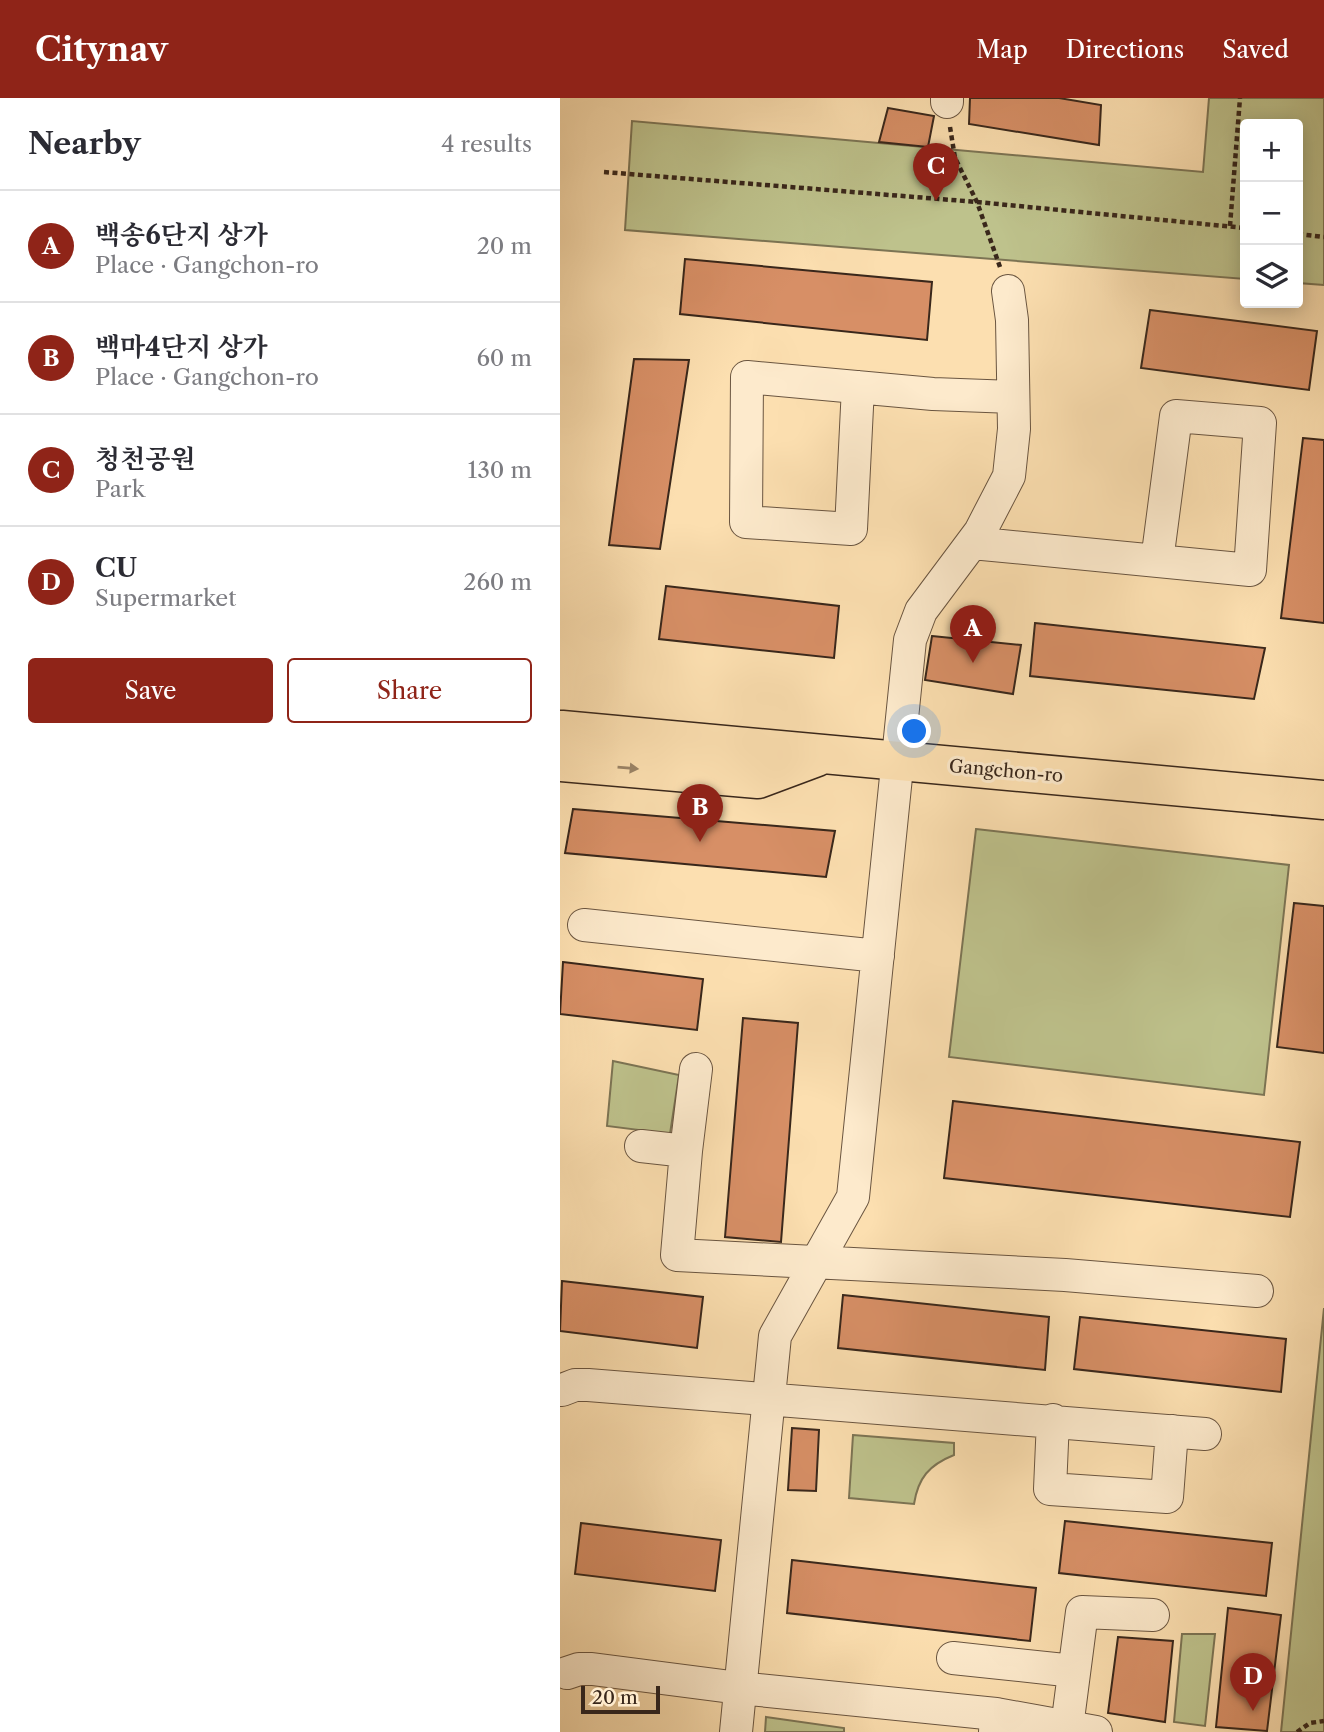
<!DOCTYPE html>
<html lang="en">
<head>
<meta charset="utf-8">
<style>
	body { margin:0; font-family:"Libre Caslon Text","Noto Serif KR",serif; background:#f2f2f3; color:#2b2b33 }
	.controls { position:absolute; right:21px; top:21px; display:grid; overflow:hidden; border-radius:7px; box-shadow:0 4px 18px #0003 }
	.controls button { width:63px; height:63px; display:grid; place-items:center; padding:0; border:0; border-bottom:2px solid #e1e1e2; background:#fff; color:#2b2b33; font:35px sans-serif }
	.scale { position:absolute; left:21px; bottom:18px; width:79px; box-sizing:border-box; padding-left:7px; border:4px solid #39271b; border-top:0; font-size:19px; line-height:24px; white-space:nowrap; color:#39271b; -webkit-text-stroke:5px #fdeacc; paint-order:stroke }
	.you { position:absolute; left:355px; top:634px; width:24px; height:24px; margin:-18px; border:5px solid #fff; border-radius:50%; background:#1a73e8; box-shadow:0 0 0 10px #1a73e833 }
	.badge { display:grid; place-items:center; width:46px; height:46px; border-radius:50%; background:#8f2418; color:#fff; font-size:23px; font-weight:700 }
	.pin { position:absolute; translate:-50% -58px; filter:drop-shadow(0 2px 4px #0008) }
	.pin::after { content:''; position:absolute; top:37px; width:24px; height:21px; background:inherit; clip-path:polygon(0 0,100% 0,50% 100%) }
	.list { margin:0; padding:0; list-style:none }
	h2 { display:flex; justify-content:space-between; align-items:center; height:91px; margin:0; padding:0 28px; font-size:30px }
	h2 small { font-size:23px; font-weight:400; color:#7c7c81 }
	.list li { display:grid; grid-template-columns:46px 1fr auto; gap:21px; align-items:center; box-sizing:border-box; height:112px; padding:0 28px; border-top:2px solid #e1e1e2 }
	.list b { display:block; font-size:26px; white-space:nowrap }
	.list p { margin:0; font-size:23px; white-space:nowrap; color:#7c7c81 }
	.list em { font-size:23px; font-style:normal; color:#7c7c81 }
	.actions { display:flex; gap:14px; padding:21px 28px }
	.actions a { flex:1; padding:16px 0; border:2px solid #8f2418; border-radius:7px; text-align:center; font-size:24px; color:#8f2418 }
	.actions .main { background:#8f2418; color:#fff }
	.icon { flex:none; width:38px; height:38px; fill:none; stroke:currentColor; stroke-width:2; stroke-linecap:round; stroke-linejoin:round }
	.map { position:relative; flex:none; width:764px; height:1634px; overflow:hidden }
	header { display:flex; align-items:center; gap:42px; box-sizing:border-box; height:98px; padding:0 35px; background:#8f2418; color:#fff }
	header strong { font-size:33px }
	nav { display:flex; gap:38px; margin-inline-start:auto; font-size:24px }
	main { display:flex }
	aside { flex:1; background:#fff }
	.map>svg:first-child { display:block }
</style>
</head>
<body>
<header>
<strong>Citynav</strong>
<nav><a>Map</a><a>Directions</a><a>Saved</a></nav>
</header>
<main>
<aside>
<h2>Nearby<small>4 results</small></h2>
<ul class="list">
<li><span class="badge">A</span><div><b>백송6단지 상가</b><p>Place · Gangchon-ro</p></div><em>20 m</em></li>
<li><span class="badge">B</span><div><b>백마4단지 상가</b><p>Place · Gangchon-ro</p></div><em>60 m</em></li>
<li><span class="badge">C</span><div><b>청천공원</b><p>Park</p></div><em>130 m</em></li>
<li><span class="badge">D</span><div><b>CU</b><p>Supermarket</p></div><em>260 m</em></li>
</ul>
<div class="actions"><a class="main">Save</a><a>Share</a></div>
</aside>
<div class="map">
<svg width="764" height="1634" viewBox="0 0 764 1634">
	<rect width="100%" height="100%" fill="#fcdfb0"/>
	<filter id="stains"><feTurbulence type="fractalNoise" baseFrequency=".00286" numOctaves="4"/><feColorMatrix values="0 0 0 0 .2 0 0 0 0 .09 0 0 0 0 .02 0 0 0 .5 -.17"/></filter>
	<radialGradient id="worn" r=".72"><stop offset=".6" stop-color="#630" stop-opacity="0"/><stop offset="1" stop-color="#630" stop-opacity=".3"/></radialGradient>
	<path fill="#bec28c" stroke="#7c7454" stroke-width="2" d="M649 0H764V187L738 185V26H685V181L65 132 72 23 643 74Z
		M416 731 729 767 704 997 389 959Z
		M53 963 119 977 110 1036 47 1028Z
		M764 1210V1634H721Z
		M293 1337 394 1345V1357C369 1367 358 1380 354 1406L289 1400Z
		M622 1536H655L645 1628 614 1624Z
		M206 1619 284 1630V1634H205Z"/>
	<path fill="#d78f66" stroke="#39271b" stroke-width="2" d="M410 0H499L541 7 539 47 409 26Z
		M328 10 374 18 368 49 319 44Z
		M125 161 372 184 367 242 120 216Z
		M590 212 757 233 749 292 581 270Z
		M74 261 129 262 100 451 49 447Z
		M743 340 764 342V525L721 520Z
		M106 488 279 508 274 560 99 541Z
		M475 525 705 550 694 601 470 578Z
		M372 538 461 547 453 596 365 582Z
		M13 711 275 733 266 779 5 755Z
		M734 805 764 808V955L717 949Z
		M3 864 143 881 137 932 0 916Z
		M183 920 238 925 221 1144 165 1139Z
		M393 1003 740 1044 730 1119 384 1080Z
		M2 1183 143 1199 137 1250 0 1233Z
		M283 1197 489 1219 485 1272 278 1250Z
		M520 1219 726 1241 721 1294 514 1271Z
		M232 1330 259 1332 256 1393 228 1392Z
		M505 1423 712 1445 706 1498 499 1475Z
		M21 1425 161 1442 155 1493 15 1476Z
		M232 1462 476 1490 470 1543 227 1515Z
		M668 1510 721 1517 707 1633 656 1629Z
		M558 1539 613 1543 605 1624 548 1615Z"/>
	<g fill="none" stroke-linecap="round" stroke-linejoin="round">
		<g stroke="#6a5540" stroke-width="34">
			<path id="minor" d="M387 4V0
				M298 289 291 431 186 424 187 279 373 296 453 299
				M412 445 690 472 700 325 616 318 597 463
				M24 827 318 858
				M81 1048 126 1053 136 971
				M126 1053 117 1157 505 1177 697 1193
				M2 1292 15 1287H28L645 1336
				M493 1322 490 1391 607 1399 612 1333
				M393 1560 514 1573
				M7 1575 19 1571H32L179 1590 436 1616 435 1634
				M436 1616 536 1634
				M507 1629 522 1514 593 1517
				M176 1634 215 1238 293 1099 350 542 361 513 420 434 449 378 454 331 452 222 448 193"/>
		</g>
		<g stroke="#39271b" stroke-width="41">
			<path id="major" d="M2 632 764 702
				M0 664 198 681 257 659"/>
		</g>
		<path stroke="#39271b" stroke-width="4.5" stroke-dasharray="5 3.5" stroke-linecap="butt" d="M390 29 395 60 417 104 440 169
			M44 74 417 104 685 130
			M670 128 680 0
			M738 136 764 139
			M737 1634 750 1625 764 1623"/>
		<use href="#minor" stroke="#fdeacc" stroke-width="32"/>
		<use href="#major" stroke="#fcdfb0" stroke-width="38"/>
	</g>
	<defs><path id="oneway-solid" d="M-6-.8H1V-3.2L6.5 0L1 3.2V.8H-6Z" transform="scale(1.75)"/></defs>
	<use fill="#9a8366" href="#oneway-solid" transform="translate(68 670) rotate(5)"/>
	<g text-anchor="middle" stroke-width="6" stroke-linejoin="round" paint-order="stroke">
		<g font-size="18" fill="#39271b" stroke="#fdeacc">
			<text transform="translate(446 673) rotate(5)" y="6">Gangchon-ro</text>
		</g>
	</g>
	<rect width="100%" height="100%" filter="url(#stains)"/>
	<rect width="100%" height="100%" fill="url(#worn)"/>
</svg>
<div class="controls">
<button>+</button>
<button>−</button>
<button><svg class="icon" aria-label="layers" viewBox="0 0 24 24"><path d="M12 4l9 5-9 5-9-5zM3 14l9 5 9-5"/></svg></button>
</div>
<div class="scale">20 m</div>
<div class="you"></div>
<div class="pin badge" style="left:413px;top:565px">A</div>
<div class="pin badge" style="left:140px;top:744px">B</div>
<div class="pin badge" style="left:376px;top:103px">C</div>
<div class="pin badge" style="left:693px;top:1613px">D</div>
</div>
</main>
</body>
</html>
